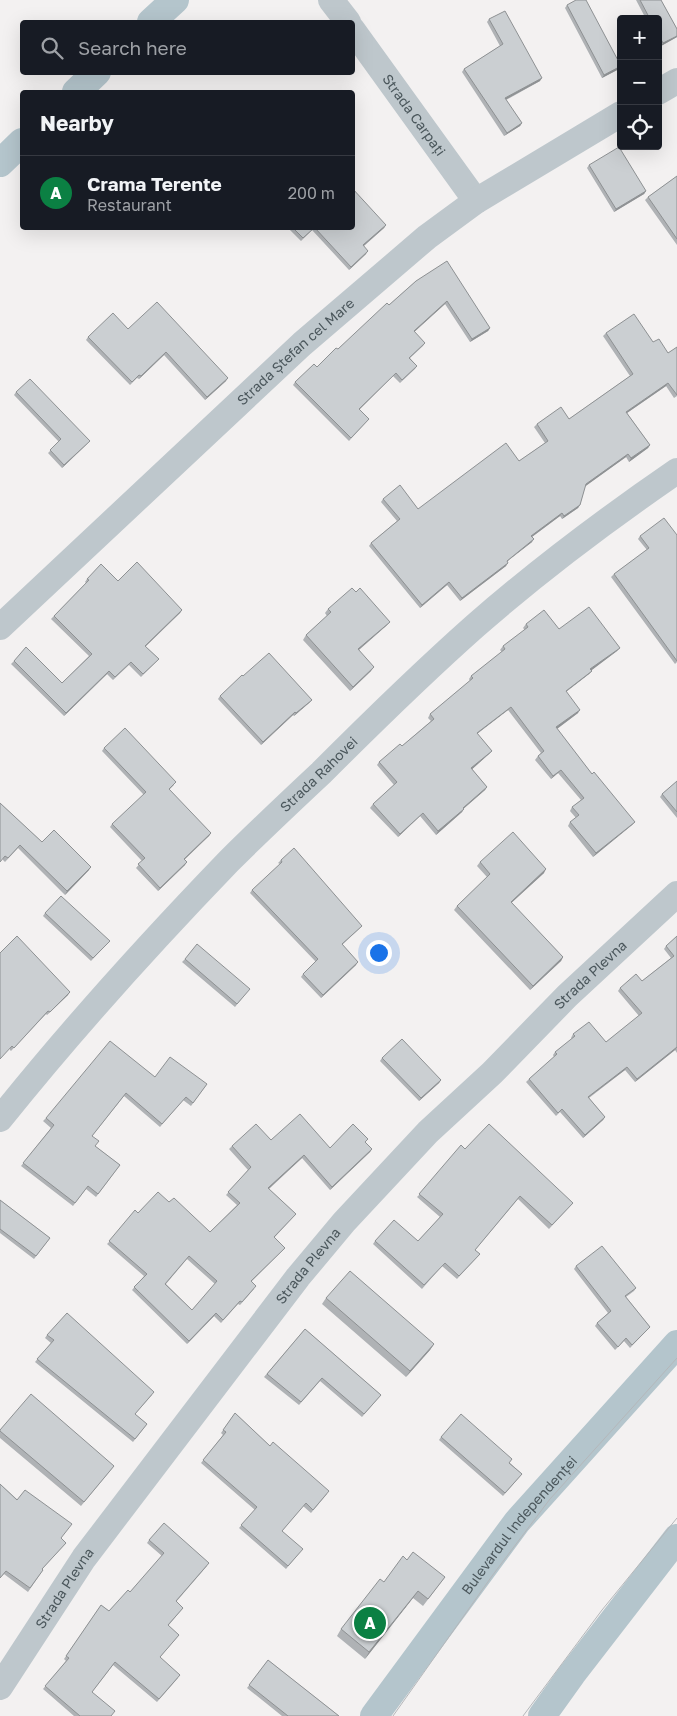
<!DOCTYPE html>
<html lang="en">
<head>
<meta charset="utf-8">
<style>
	body { margin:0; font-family:"Golos Text",sans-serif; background:#242831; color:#f1f3f6 }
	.controls { position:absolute; right:15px; top:15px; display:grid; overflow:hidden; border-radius:5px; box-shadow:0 5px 20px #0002 }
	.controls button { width:45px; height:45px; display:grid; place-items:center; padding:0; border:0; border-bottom:1px solid #363941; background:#171b24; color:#f1f3f6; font:25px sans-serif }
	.you { position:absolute; left:378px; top:952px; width:18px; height:18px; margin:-12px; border:4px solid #fff; border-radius:50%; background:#1a73e8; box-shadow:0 0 0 8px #1a73e833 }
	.badge { display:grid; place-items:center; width:32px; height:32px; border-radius:50%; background:#0b8043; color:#fff; font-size:16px; font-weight:700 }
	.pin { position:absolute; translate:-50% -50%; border:2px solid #fff; box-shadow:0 1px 5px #0006 }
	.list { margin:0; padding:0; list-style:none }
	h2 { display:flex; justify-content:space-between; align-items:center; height:65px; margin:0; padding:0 20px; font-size:21px }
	h2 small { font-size:16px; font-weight:400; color:#9ea1a6 }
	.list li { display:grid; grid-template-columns:32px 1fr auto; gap:15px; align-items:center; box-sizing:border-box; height:75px; padding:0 20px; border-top:1px solid #363941 }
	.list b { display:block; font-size:19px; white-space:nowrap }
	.list p { margin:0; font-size:16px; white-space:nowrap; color:#9ea1a6 }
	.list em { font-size:16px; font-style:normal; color:#9ea1a6 }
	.icon { flex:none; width:28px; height:28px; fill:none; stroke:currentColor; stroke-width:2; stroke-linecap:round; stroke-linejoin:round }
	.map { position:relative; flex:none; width:677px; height:1716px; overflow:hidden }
	.search { position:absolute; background:#171b24; box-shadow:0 5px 20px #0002; left:20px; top:20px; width:335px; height:55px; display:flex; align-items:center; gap:12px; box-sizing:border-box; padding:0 18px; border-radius:5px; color:#9ea1a6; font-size:19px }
	.panel { position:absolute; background:#171b24; box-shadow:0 5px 20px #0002; left:20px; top:90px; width:335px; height:140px; border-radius:5px }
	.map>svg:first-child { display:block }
</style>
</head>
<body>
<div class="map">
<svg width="677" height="1716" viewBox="0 0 677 1716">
	<rect width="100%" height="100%" fill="#f3f1f1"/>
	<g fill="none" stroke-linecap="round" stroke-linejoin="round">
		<g stroke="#bec7cc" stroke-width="26">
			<path d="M331 0 348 22"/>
			<path id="s1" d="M352 29 476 201"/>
			<path d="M658 92 677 81"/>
			<path id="s2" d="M0 627 302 344 427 237 476 201 621 114"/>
			<path id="s3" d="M0 1119C72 1029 149 944 229 861 259 831 290 802 321 773 371 723 422 673 475 626 539 570 607 519 677 471"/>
			<path id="s4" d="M0 1687 84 1558 298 1277 344 1222 428 1132 492 1073 567 996 677 894"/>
		</g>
		<g stroke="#b4c5cc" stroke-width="28">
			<path d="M151 22 175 0"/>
			<path d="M76 92 97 72"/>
			<path d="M0 163 22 142"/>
			<path id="s5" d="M374 1716 517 1522 677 1344"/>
			<path d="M542 1716 572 1674 677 1538"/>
		</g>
		<path stroke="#b4b7ba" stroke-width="1" d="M393 1716 492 1576 550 1499 677 1358
			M523 1716 602 1610 677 1518"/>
	</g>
	<path fill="#afb2b5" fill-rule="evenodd" d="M636 0H661L677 29V37L661 46 658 41V19H646Z
		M567 5 619 69 602 78 565 8Z
		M489 19 540 81 506 100 522 123 520 126 504 136 462 72 464 69 500 46 487 22Z
		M589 165 646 191 644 194 614 212 587 168Z
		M677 176V245L645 200 648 197Z
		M386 225 384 228 364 246 366 254 349 270 312 230 301 241 288 228H352Z
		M416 281 490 328 488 331 470 342 445 304 414 332 425 343 423 346 410 358 417 366 415 369 400 383 393 376 359 409 369 419 349 441 293 385 295 382 317 367 389 305Z
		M128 329 226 381 205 400 164 355 139 379 137 378 130 385 86 340 88 337Z
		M606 333 653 342 668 353 677 347V396L674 398 666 386 627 413 650 445 648 448 629 462 626 457 585 486 580 505 578 508 562 519 560 516 532 537V542L507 561 506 566 460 601 447 585 420 608 369 546 371 543 397 521 381 502 383 499 418 509 519 461 545 443 534 427 537 424 569 419 630 376 603 336Z
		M16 392 87 444 62 468 48 453 59 442 14 395Z
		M677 535V662L675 664 611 577 614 574 647 550 638 539 640 536Z
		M87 579 118 581 182 610 180 613 145 646 159 659 141 677 129 665 113 680 107 674 64 716 11 664 14 661 62 683 89 656 51 619 86 583 85 582Z
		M356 592 390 622 386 626 359 650 371 671 350 691 303 640 306 635 327 616 325 613 328 609Z
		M526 624 559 629 617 651 591 670 592 671 589 674 566 692 578 713 557 729 592 774 635 822 632 825 593 857 568 826 570 822 576 818 570 811 572 807 581 800 558 773 551 779 535 760 538 756 541 753 508 710 477 734 492 751 489 754 472 769 487 787 485 790 464 808 462 812 436 835 420 816 398 837 370 808 373 804 394 785 377 765 379 762 402 746 431 721 428 718 430 714 470 681 469 679 471 676 502 652 500 650 503 646 525 630 523 628Z
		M243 676 312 700 309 703 294 716 293 715 261 745 218 699 220 696Z
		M104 748 174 785 169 790 211 833 209 836 184 859 185 865 158 891 136 868 142 861 110 827 112 824 144 795 102 751Z
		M677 781V818L660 797 662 794Z
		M0 803 42 842 89 870 65 895 18 848 5 862 3 860Z
		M281 860 362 926 359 929 342 945 356 965 321 998 301 977 303 974 316 962 250 893 252 890 280 864 278 863Z
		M480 862 544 873 511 903 563 957 561 961 530 990 454 910 457 906 487 877 477 866Z
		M45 913 107 944 91 961 43 916Z
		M677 936V1053L675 1050 635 1082 625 1070 589 1098 605 1117 603 1120 583 1138 560 1112 556 1116 526 1082 529 1079 554 1057 553 1055 555 1052 572 1039 571 1038 573 1034 606 1042 639 1016 618 991 620 988 642 981 671 958 664 949 666 946Z
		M0 953 68 995 47 1015 46 1014 11 1051 10 1050Z
		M185 959 247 992 235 1007 182 962Z
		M382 1058 441 1080 439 1083 419 1101 380 1061Z
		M155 1077 207 1084 191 1106 183 1100 160 1127 124 1096 92 1136 95 1146 120 1165 96 1197 86 1189 73 1206 21 1166 51 1128 43 1121 46 1118Z
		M271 1140 330 1148 365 1143 372 1149 370 1152 330 1190 302 1158 269 1189 296 1214 274 1238 285 1248 251 1282 254 1289 240 1305 238 1304 221 1323 214 1316 187 1344 132 1290 144 1276 107 1244 138 1213 169 1202 210 1232 237 1205 226 1195 248 1170 229 1149 232 1146ZM187 1259 215 1284 192 1310 166 1284Z
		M465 1149 573 1203 549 1229 518 1199 475 1250 480 1254 457 1279 442 1266 422 1289 373 1244 375 1241H418L440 1217 417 1197Z
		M0 1200 50 1238 34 1259 0 1233Z
		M576 1266 636 1288 634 1291 626 1297 650 1327 630 1348 624 1341 615 1350 595 1326 597 1323 608 1313 574 1269Z
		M326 1298 434 1344 430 1350 406 1377 322 1304Z
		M305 1329 381 1395 362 1417 320 1381 299 1405 264 1377Z
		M47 1335 152 1395 135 1414 147 1424 133 1442 35 1362 51 1343 45 1338Z
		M235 1413 270 1446 327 1494 311 1513 303 1506 282 1531 300 1552 286 1569 239 1528 255 1510 201 1463 223 1435 221 1433Z
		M0 1430 114 1466 81 1506 0 1438Z
		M441 1437 510 1463 522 1474 503 1496 439 1440Z
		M0 1484 66 1543 42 1569 43 1570 28 1592 4 1574 0 1578Z
		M149 1540 207 1566 176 1602 183 1608 168 1626 179 1635 160 1657 178 1678 157 1702 113 1665 92 1692 111 1716H74L43 1689 66 1661 64 1659 101 1605 109 1611 130 1592 162 1556 147 1543Z
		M407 1560 445 1577 423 1606 413 1598 365 1659 337 1636 341 1629 384 1582Z
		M268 1660 339 1716H282L247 1688Z"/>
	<path fill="#8e9193" d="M677 36V37L661 46 663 43Z
		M621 66 619 69 602 78 604 75Z
		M542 78 540 81 503 101 505 98Z
		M522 123 520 126 504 136 507 133Z
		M646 191 644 194 614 212 616 209Z
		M386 225 384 228 361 248 363 245Z
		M368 251 366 254 349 270 351 267Z
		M447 301 445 304 412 334 414 331Z
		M490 328 488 331 470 342 472 339Z
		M166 352 164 355 139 379 141 376Z
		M396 373 357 412 359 409Z
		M228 378 226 381 205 400 207 397Z
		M668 383 666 386 624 415 626 412Z
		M90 441 87 444 62 468 64 465Z
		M650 445 648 448 629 462 631 458Z
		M628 454 626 457 583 488 586 484Z
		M580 505 578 508 562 519 564 516Z
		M562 513 560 516 529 539 531 536Z
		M534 539 532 542 504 564 507 561Z
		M508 563 506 566 460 601 462 598Z
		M449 582 447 585 420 608 422 605Z
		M182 610 180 613 143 649 145 646Z
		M390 622 386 626 355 653 358 649Z
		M620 648 617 651 588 673 590 669Z
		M374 667 371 671 350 691 353 687Z
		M109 671 107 674 64 716 66 713Z
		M592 671 589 674 563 694 566 691Z
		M312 700 309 703 294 716 296 713Z
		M511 707 508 710 474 736 477 733Z
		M580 710 578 713 554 731 556 727Z
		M295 712 293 715 261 745 263 742Z
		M492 751 489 754 469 772 471 768Z
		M561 770 558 773 551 779 553 776Z
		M487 787 485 790 461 811 463 808Z
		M464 809 462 812 436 835 438 831Z
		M423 813 420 816 398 837 400 834Z
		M635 822 632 825 593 857 596 853Z
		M211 833 209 836 182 862 184 859Z
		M187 862 185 865 158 891 160 888Z
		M91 867 89 870 65 895 67 891Z
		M546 869 544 873 508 906 511 902Z
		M563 957 561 961 530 990 533 986Z
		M358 962 356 965 321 998 323 995Z
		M70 992 68 995 47 1015Z
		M677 1047 675 1050 635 1082 637 1079Z
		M627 1067 625 1070 585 1100 588 1097Z
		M441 1080 439 1083 419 1101 421 1098Z
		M605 1117 603 1120 583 1138 585 1135Z
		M372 1149 370 1152 330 1190 332 1187Z
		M304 1155 302 1158 266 1191 268 1188Z
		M216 1313 214 1316 187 1344 189 1341Z
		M434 1344 430 1350 406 1377 410 1371Z
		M418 1591 413 1598 365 1659 369 1652Z"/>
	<path fill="#cbcfd2" stroke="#8e9193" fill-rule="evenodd" d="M576 0H586L621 66 604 75 567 5Z
		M640 0H661L677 29V36L663 43 658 34V19H650Z
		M505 11 542 78 505 98 522 123 507 133 464 69 503 44 489 19Z
		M619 147 646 191 616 209 589 165Z
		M677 176V239L648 197Z
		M352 188 386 225 363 245 368 251 351 267 315 228H352Z
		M293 228H314L303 238Z
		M447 261 490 328 472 339 447 301 414 331 425 343 409 358 417 366 402 380 396 373 359 409 369 419 351 438 295 382 314 364 317 367 336 348 338 349 387 303 389 305 416 281Z
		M157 302 228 378 207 397 166 352 141 376 139 375 132 382 88 337 113 313 128 329Z
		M634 314 653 342 659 339 668 353 677 347V395L668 383 626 412 650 445 631 458 628 454 586 484 580 505 564 516 562 513 531 536 534 539 507 561 508 563 462 598 449 582 422 605 371 543 400 519 383 499 400 485 418 509 506 443 519 461 548 441 537 424 561 407 569 419 633 374 606 333Z
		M30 379 90 441 64 465 50 450 61 439 16 392Z
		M664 518 677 535V661L614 574 649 548 640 536Z
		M137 562 182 610 145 646 159 659 143 674 131 662 115 677 109 671 66 713 14 661 26 647 62 683 92 654 54 616 89 580 87 579 101 564 118 581Z
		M352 588 356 592 360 588 390 622 358 649 374 667 353 687 306 635 331 612 328 609Z
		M589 607 620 648 590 669 592 671 566 691 580 710 556 727 592 774 594 772 635 822 596 853 570 822 579 815 572 807 584 798 561 770 553 776 538 756 544 751 511 707 477 733 492 751 471 768 487 787 463 808 464 809 438 831 423 813 400 834 373 804 397 782 379 762 400 744 402 746 434 719 430 714 473 678 471 676 505 649 503 646 528 627 526 624 544 610 559 629Z
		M269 653 312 700 296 713 295 712 263 742 220 696 242 675 243 676Z
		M125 728 176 782 169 789 211 833 184 859 187 862 160 888 138 864 145 858 112 824 146 792 104 748Z
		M677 781V812L662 794Z
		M0 803 42 842 54 830 91 867 67 891 20 845 8 858 5 856 0 862Z
		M513 832 546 869 511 902 563 957 533 986 457 906 490 874 480 862Z
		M294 848 362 926 342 944 358 962 323 995 303 974 318 959 252 890 282 862 281 860Z
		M61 896 110 941 93 958 45 913Z
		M17 936 70 992 50 1012 48 1011 14 1048 12 1046 0 1059V953Z
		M677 936V1047L637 1079 627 1067 588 1097 605 1117 585 1135 562 1109 558 1113 529 1079 557 1054 555 1052 575 1036 573 1034 589 1022 606 1042 642 1013 620 988 636 974 642 981 674 956 666 946Z
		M197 944 250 989 237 1004 185 959Z
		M402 1039 441 1080 421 1098 382 1058Z
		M110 1041 155 1077 170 1057 207 1084 193 1103 186 1097 162 1124 126 1093 92 1136 99 1141 95 1146 120 1165 98 1194 88 1186 75 1203 23 1163 54 1125 46 1118Z
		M300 1114 330 1148 353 1124 368 1139 365 1142 372 1149 332 1187 304 1155 268 1188 296 1214 274 1237 285 1248 251 1281 256 1286 242 1302 240 1301 223 1320 216 1313 189 1341 134 1287 147 1274 109 1241 135 1210 138 1213 158 1192 169 1202 174 1198 210 1232 240 1203 228 1192 251 1167 232 1146 256 1124 271 1140ZM189 1256 217 1281 192 1310 165 1284Z
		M489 1124 573 1203 552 1225 520 1196 475 1250 480 1254 459 1276 445 1263 424 1285 375 1241 394 1220 418 1241 443 1214 419 1194 461 1145 465 1149Z
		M0 1200 50 1238 36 1256 0 1229Z
		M602 1246 636 1288 625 1296 650 1327 632 1345 626 1338 618 1347 597 1323 611 1311 576 1266Z
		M350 1271 434 1344 410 1371 326 1298Z
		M67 1313 154 1392 135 1414 147 1424 135 1439 37 1359 54 1340 47 1335Z
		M305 1329 381 1395 364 1414 322 1378 301 1402 267 1374Z
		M31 1394 114 1466 84 1502 0 1431V1430Z
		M235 1413 270 1446 273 1442 329 1491 313 1510 306 1503 282 1531 303 1549 288 1566 241 1525 257 1507 203 1460 226 1432 223 1430Z
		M461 1414 512 1459 509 1463 522 1474 505 1493 441 1437Z
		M0 1484 17 1500 25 1490 72 1524 61 1538 66 1543 42 1569 43 1570 30 1588 6 1571 0 1578Z
		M164 1523 209 1563 176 1601 183 1608 168 1625 179 1635 160 1657 180 1675 159 1699 115 1662 92 1692 115 1711 111 1716H80L45 1686 69 1658 66 1656 101 1605 109 1611 128 1590 130 1592 164 1553 149 1540Z
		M413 1552 445 1577 428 1599 418 1591 369 1652 341 1629 380 1579 384 1582 403 1556 407 1560Z
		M268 1660 339 1716H288L249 1685Z"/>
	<g text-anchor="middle" stroke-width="4" stroke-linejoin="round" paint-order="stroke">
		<g font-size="14" fill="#4b575c" stroke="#fff">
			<text dy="5" stroke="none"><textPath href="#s1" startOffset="106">Strada Carpați</textPath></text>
			<text dy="5" stroke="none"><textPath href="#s2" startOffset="404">Strada Ștefan cel Mare</textPath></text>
			<text dy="5" stroke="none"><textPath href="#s3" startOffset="470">Strada Rahovei</textPath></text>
			<text dy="5" stroke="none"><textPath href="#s4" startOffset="928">Strada Plevna</textPath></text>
			<text dy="5" stroke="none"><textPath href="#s4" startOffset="522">Strada Plevna</textPath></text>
			<text dy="5" stroke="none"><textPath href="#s5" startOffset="240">Bulevardul Independenței</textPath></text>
			<text dy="5" stroke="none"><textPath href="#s4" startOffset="118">Strada Plevna</textPath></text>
		</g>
	</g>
</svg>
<div class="controls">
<button>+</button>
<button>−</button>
<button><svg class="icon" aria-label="locate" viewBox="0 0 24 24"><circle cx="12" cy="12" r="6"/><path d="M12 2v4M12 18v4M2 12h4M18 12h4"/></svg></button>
</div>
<div class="you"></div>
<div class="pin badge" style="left:370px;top:1623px">A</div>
<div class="search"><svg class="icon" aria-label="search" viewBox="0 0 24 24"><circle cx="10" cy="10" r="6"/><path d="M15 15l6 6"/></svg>Search here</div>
<section class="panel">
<h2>Nearby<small></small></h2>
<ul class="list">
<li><span class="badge">A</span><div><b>Crama Terente</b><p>Restaurant</p></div><em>200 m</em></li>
</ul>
</section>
</div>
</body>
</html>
